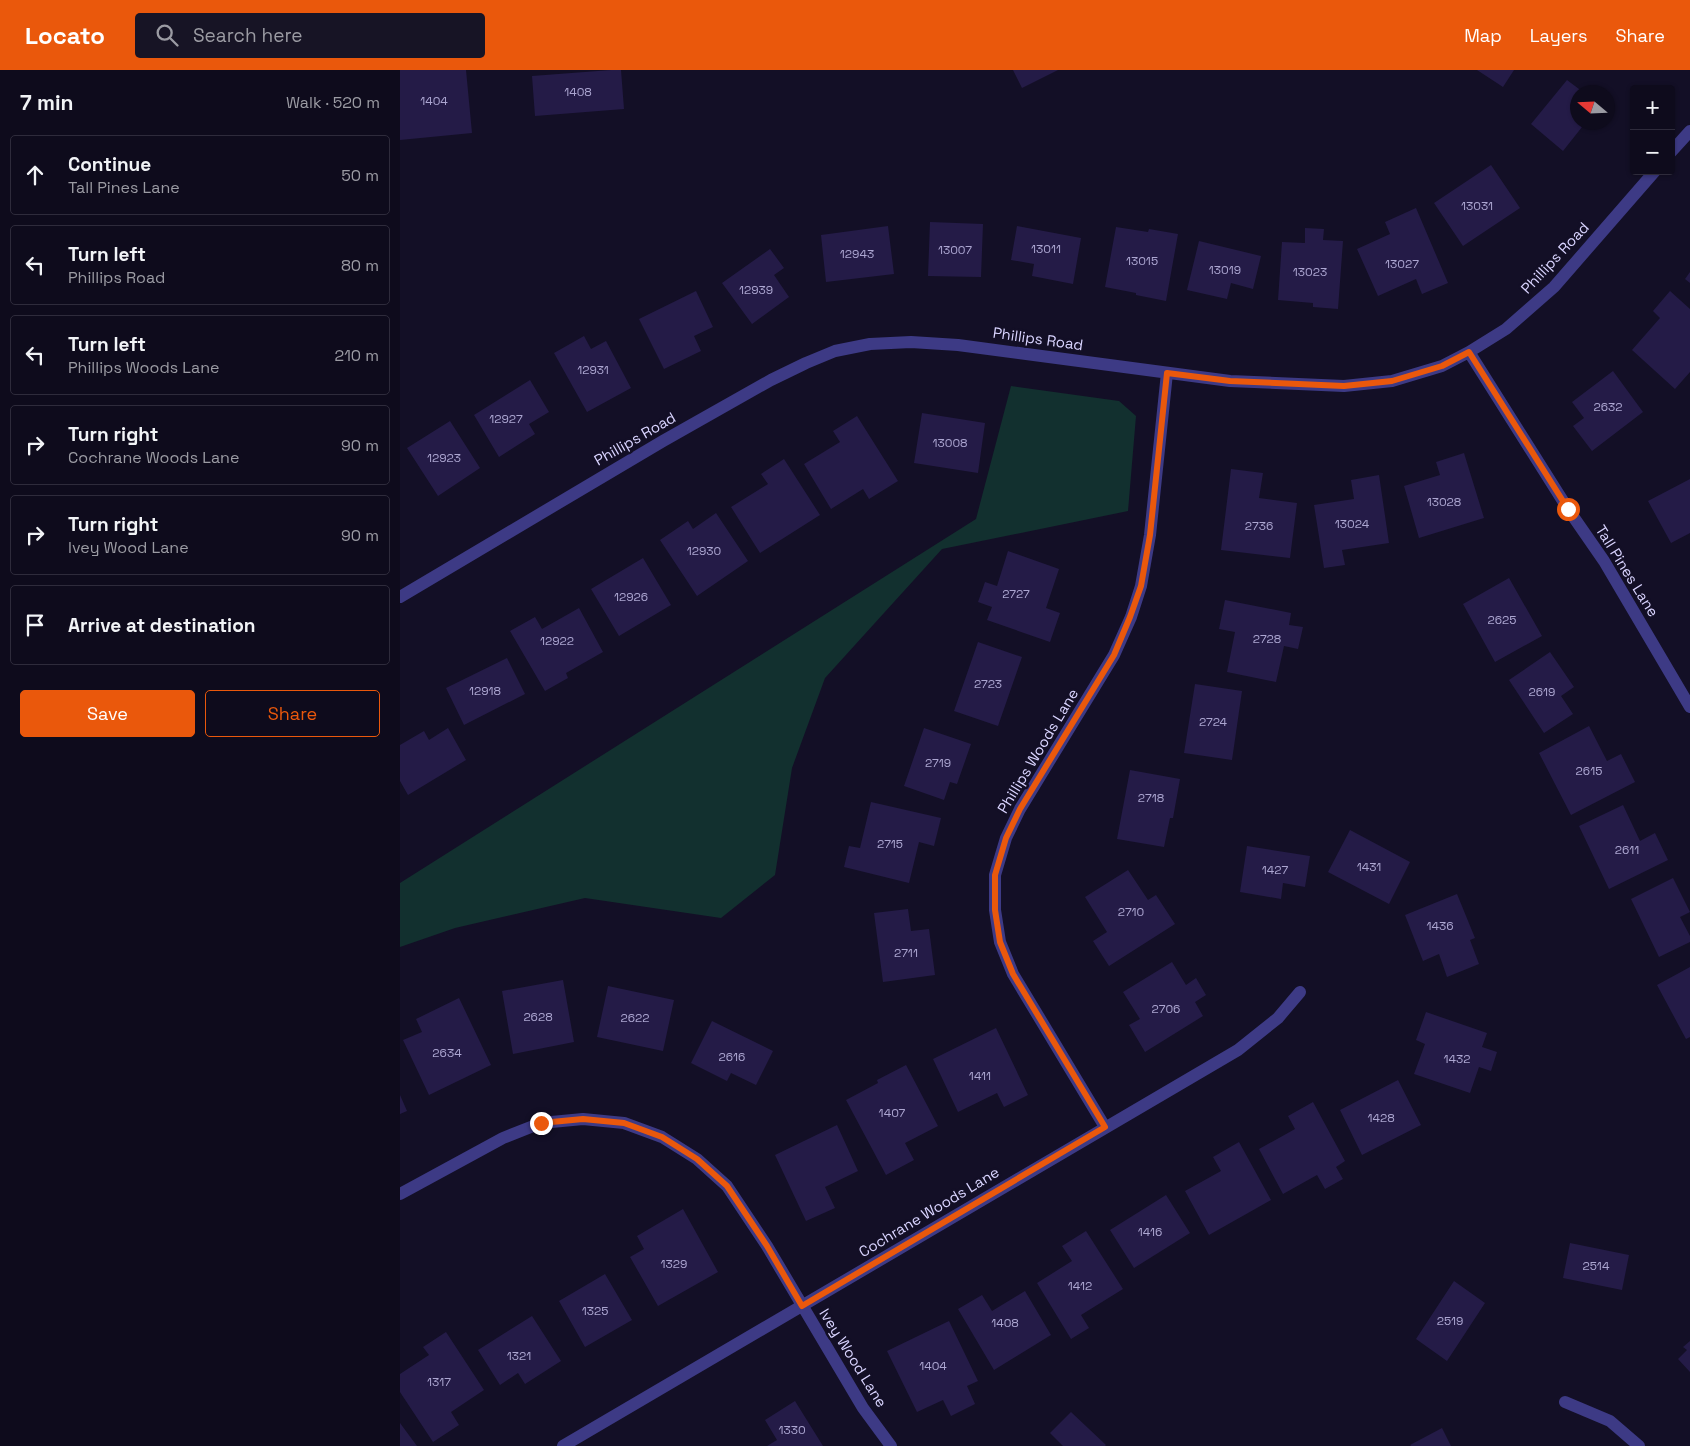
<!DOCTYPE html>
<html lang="en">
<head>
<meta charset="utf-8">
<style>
	body { margin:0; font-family:"Space Grotesk",sans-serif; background:#171425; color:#f1f3f6 }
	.controls { position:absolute; right:15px; top:15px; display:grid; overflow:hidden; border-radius:5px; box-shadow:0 1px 4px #0004 }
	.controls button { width:45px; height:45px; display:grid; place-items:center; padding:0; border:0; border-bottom:1px solid #2e2b3b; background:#0e0b1c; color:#f1f3f6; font:25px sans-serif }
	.compass { position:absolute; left:1170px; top:15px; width:45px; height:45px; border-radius:50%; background:#0e0b1c; box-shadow:0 1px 4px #0004; rotate:289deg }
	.stop { position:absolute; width:15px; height:15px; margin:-11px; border:4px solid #ea580c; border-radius:50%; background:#fff }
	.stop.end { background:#ea580c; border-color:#fff; box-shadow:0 1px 5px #0008 }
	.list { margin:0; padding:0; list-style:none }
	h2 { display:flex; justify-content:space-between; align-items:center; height:65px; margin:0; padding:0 20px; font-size:21px }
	h2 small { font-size:16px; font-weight:400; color:#9b9ba3 }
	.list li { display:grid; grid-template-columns:32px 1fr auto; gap:15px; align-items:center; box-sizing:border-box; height:80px; margin:0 10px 10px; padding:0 10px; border:1px solid #2e2b3b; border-radius:5px }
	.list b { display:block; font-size:19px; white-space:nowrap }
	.list p { margin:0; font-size:16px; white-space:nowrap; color:#9b9ba3 }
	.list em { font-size:16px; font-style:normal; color:#9b9ba3 }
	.actions { display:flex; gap:10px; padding:15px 20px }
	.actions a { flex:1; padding:11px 0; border:1px solid #ea580c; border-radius:5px; text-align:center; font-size:18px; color:#ea580c }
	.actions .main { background:#ea580c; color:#fff }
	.icon { flex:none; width:28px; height:28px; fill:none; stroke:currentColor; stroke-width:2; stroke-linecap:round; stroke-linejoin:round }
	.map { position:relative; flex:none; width:1290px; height:1376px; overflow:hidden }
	header { display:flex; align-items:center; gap:30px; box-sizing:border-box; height:70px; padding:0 25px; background:#ea580c; color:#fff }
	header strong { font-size:24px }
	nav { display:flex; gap:28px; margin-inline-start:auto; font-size:18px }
	.search { width:350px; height:45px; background:#171425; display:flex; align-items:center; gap:12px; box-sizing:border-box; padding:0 18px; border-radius:5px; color:#9b9ba3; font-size:19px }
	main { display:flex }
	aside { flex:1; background:#0e0b1c }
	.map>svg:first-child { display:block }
</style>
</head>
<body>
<header>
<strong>Locato</strong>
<div class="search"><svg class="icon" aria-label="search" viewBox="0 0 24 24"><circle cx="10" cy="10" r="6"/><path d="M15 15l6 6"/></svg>Search here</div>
<nav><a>Map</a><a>Layers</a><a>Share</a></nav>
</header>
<main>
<aside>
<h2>7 min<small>Walk · 520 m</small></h2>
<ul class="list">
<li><svg class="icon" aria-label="ahead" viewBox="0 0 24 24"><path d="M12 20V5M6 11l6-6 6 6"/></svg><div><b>Continue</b><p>Tall Pines Lane</p></div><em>50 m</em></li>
<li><svg class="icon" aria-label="left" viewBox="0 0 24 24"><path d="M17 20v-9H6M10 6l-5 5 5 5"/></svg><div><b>Turn left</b><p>Phillips Road</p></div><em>80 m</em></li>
<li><svg class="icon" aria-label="left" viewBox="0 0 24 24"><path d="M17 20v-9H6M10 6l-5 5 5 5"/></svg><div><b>Turn left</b><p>Phillips Woods Lane</p></div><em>210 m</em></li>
<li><svg class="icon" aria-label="right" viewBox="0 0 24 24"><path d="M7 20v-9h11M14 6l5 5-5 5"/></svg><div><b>Turn right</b><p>Cochrane Woods Lane</p></div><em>90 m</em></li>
<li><svg class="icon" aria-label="right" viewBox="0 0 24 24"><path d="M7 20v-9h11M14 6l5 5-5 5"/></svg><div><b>Turn right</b><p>Ivey Wood Lane</p></div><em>90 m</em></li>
<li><svg class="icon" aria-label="arrive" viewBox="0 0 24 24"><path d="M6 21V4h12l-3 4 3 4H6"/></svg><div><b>Arrive at destination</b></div></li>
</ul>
<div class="actions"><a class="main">Save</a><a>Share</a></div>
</aside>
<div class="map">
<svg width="1290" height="1376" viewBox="0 0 1290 1376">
	<rect width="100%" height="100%" fill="#130f26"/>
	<path fill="#12302f" d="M611 316 719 331 736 346 728 441 542 479 425 608 392 698 375 805 321 848 185 828 55 858 0 877V813L576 449Z"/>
	<path fill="#241b47" d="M0 0H66L72 63 0 70Z
		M211 0H221L224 39 135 46 132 6Z
		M613 0H658L622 18Z
		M1077 0H1114L1103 17Z
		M1167 10 1183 22H1178V52H1186L1163 81 1131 54Z
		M1091 95 1120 138 1063 176 1034 133Z
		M1016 138 1048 213 1022 224 1016 209 978 226 957 179 990 164 985 152Z
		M530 152 583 154 581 207 528 206Z
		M488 156 494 204 426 212 421 165Z
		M617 156 681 168 673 214 632 206 634 194 611 190Z
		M716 157 748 162 749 159 778 164 766 231 736 225V223L705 217Z
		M905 158 924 159 923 170 943 171 938 239 913 237V233L878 230 882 172 905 173Z
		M799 171 861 186 853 219 831 213 827 229 787 220Z
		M370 179 384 198 374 205 389 227 352 254 322 213Z
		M1290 202V213L1285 209Z
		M296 221 313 257 294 266 301 281 264 299 239 249Z
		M1270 221 1290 239V302L1275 319 1232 280 1260 248 1253 241Z
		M184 266 191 279 206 271 231 318 187 342 154 283Z
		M1213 301 1243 342 1192 381 1173 356 1184 348 1172 332Z
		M130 310 149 342 129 354 135 364 99 387 74 345Z
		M522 343 585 353 578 403 514 393Z
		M457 346 498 411 469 429 463 419 431 439 404 394 440 372 433 361Z
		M50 351 80 398 38 426 7 378Z
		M1064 383 1084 448 1019 468 1004 416 1040 405 1036 392Z
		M384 389 420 445 360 483 331 437 368 414 361 404Z
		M831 399 863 403 859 428 897 433 890 488 821 480Z
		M979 405 989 473 942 480 945 495 924 498 914 435 954 429 951 410Z
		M1290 409V463L1271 473 1248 431Z
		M316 443 348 491 297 526 260 470 288 451 293 459Z
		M608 481 659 499 646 538 660 543 650 572 587 550 592 537 578 532 585 512 597 516Z
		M243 488 271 535 219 566 191 519Z
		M1109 508 1142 566 1095 592 1063 534Z
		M825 530 891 543 889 555 903 557 898 579 884 576 876 612 827 602 835 562 819 559Z
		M179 538 203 582 166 603 168 608 145 621 110 561 135 547 142 559Z
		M578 572 622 587 598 656 554 641Z
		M1150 582 1174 617 1161 626 1173 644 1144 663 1109 610Z
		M107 588 125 624 64 655 46 618Z
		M795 614 842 621 832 690 784 683Z
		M1189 656 1207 691 1221 684 1235 712 1171 745 1139 683Z
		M48 658 66 690 8 725 0 711V675L24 661 29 670Z
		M524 658 571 674 557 714 550 712 544 730 504 716Z
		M730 700 780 709 773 748H770L764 777 717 769Z
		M471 732 541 748 534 776 519 772 509 813 444 797 449 776 460 778Z
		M1223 735 1240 771 1255 763 1268 790 1209 819 1179 756Z
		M950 760 1010 792 989 834 928 802Z
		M847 776 910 786 905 817 883 813 881 829 840 822Z
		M728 800 748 830 756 825 775 854 709 896 693 871 707 862 685 827Z
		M1273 808 1290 842 1280 847 1290 866V872L1259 887 1231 829Z
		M1057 824 1075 868 1070 870 1079 894 1047 907 1039 884 1023 891 1005 845Z
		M508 839 511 861 529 859 535 905 483 912 474 843Z
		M772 892 786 915 796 908 806 925 795 932 803 946 745 982 729 955 740 949 723 922Z
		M1290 897V967L1286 969 1257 915Z
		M163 910 174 972 113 984 102 921Z
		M208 916 274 930 263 981 197 967Z
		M59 928 91 995 29 1025 3 970 22 962 16 949Z
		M1026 942 1087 963 1082 977 1097 982 1091 1001 1079 997 1070 1023 1014 1004 1025 974 1016 970Z
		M312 951 373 981 356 1015 331 1003 327 1011 291 993Z
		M596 958 628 1025 604 1037 597 1023 558 1042 533 989Z
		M506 995 538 1056 505 1073 514 1090 486 1105 446 1030 478 1013 477 1010Z
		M998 1010 1021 1055 962 1085 940 1040Z
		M0 1025 7 1041 0 1044Z
		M913 1032 945 1091 936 1097 943 1109 925 1119 917 1105 883 1124 859 1079 895 1059 888 1046Z
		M437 1055 458 1101 425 1117 435 1138 406 1151 375 1085Z
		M839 1072 871 1130 809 1165 785 1121 821 1101 813 1087Z
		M766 1125 790 1163 734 1198 710 1160Z
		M283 1139 318 1202 258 1236 230 1187 244 1179 237 1166Z
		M686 1161 723 1219 681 1245 689 1258 671 1269 637 1213 672 1191 662 1176Z
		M1170 1173 1229 1185 1222 1220 1163 1208Z
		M205 1204 232 1250 185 1277 159 1231Z
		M1054 1211 1085 1233 1047 1291 1016 1269Z
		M625 1221 651 1265 594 1300 558 1239 582 1225 592 1241Z
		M132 1246 161 1291 125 1314 118 1303 100 1315 78 1280Z
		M549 1251 578 1311 567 1316 575 1334 551 1346 543 1330 517 1342 487 1281Z
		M46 1262 84 1320 51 1342 59 1355 33 1372 0 1322V1304L29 1285 23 1277Z
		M1290 1271V1302L1278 1289 1287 1280 1283 1277Z
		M395 1331 423 1376H367L377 1370 365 1350Z
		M671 1342 706 1375 705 1376H663L650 1363Z
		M0 1353 17 1376H0Z
		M1042 1358 1051 1376H1011L1010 1375Z"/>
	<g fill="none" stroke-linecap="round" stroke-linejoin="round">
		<path stroke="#3d3a85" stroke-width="12" d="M1271 82 1290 61
			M1069 282 1168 439 1204 491 1290 637
			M0 527 263 371 371 310 406 293 435 281 470 274 511 272 558 275 830 311 944 316 992 311 1042 296 1069 282 1106 259 1154 217 1255 101
			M705 1057 613 904 600 872 595 840V805L606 768 620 739 714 585 731 547 741 516 750 465 767 303
			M0 1124 103 1068 141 1053 183 1049 224 1053 262 1067 297 1089 327 1116 367 1176 463 1338 491 1376
			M1165 1332 1210 1351 1239 1376
			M163 1376 838 980 878 948 900 922"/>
	</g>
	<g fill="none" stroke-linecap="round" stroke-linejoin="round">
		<path stroke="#ea580c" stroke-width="6" d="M141 1053 183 1049 224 1053 262 1067 297 1089 327 1116 367 1176 402 1236 705 1057 613 904 600 872 595 840V805L606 768 620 739 714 585 730 547 741 516 750 465 767 303 830 311 944 316 992 311 1042 296 1069 282 1168 439"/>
	</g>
	<g text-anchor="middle" stroke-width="5" stroke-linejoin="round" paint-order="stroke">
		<g font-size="12" fill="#aca6d1">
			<text x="178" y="26">1408</text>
			<text x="34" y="35">1404</text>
			<text x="1077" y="140">13031</text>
			<text x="646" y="183">13011</text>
			<text x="555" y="184">13007</text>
			<text x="457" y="188">12943</text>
			<text x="742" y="195">13015</text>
			<text x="1002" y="198">13027</text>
			<text x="825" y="204">13019</text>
			<text x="910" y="206">13023</text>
			<text x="356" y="224">12939</text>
			<text x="193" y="304">12931</text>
			<text x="1208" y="341">2632</text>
			<text x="106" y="353">12927</text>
			<text x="550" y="377">13008</text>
			<text x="44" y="392">12923</text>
			<text x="1044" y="436">13028</text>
			<text x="952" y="458">13024</text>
			<text x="859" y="460">2736</text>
			<text x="304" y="485">12930</text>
			<text x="616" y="528">2727</text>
			<text x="231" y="531">12926</text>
			<text x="1102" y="554">2625</text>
			<text x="867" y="573">2728</text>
			<text x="157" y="575">12922</text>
			<text x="588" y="618">2723</text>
			<text x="85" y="625">12918</text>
			<text x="1142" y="626">2619</text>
			<text x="813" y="656">2724</text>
			<text x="538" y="697">2719</text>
			<text x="1189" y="705">2615</text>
			<text x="751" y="732">2718</text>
			<text x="490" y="778">2715</text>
			<text x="1227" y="784">2611</text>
			<text x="969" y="801">1431</text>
			<text x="875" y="804">1427</text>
			<text x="731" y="846">2710</text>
			<text x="1040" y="860">1436</text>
			<text x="506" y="887">2711</text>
			<text x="766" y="943">2706</text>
			<text x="138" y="951">2628</text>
			<text x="235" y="952">2622</text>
			<text x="47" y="987">2634</text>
			<text x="332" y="991">2616</text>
			<text x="1057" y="993">1432</text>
			<text x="580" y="1010">1411</text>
			<text x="492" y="1047">1407</text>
			<text x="981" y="1052">1428</text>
			<text x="750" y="1166">1416</text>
			<text x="274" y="1198">1329</text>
			<text x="1196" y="1200">2514</text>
			<text x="680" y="1220">1412</text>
			<text x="195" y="1245">1325</text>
			<text x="1050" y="1255">2519</text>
			<text x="605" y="1257">1408</text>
			<text x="119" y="1290">1321</text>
			<text x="533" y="1300">1404</text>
			<text x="39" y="1316">1317</text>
			<text x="392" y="1364">1330</text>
		</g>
		<g font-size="15" fill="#d9d4ff" stroke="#130f26">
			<text transform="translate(1155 188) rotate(-47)" y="5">Phillips Road</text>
			<text transform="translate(638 269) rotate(8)" y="5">Phillips Road</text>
			<text transform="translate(235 369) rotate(-30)" y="5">Phillips Road</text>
			<text transform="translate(1227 501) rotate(58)" y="5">Tall Pines Lane</text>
			<text transform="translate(638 681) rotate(-59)" y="5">Phillips Woods Lane</text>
			<text transform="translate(529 1142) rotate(-31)" y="5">Cochrane Woods Lane</text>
			<text transform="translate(453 1288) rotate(58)" y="5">Ivey Wood Lane</text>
		</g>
	</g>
</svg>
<div class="controls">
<button>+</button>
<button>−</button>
</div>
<svg class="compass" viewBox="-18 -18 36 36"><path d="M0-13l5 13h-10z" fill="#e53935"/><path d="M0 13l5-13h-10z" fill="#9b9ba3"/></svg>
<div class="stop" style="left:1168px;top:439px"></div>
<div class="stop end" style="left:141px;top:1053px"></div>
</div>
</main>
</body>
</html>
